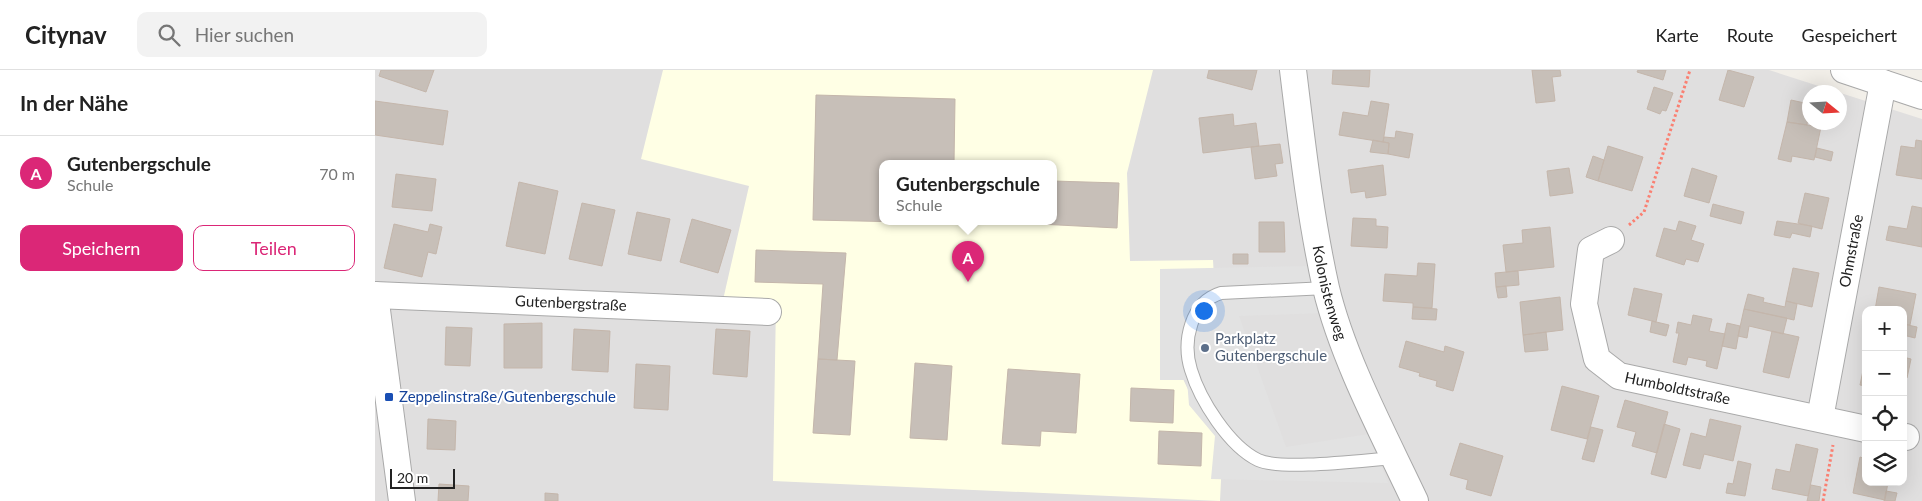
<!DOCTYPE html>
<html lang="de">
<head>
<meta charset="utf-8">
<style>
	body { margin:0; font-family:Lato,sans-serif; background:#f2f2f2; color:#222 }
	.controls { position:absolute; right:15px; bottom:15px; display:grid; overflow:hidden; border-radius:10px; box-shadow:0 5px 20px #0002 }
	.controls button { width:45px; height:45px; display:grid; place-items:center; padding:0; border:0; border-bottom:1px solid #e0e0e0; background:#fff; color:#222; font:25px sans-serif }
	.compass { position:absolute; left:1427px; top:15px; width:45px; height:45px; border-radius:50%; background:#fff; box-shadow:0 5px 20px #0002; rotate:108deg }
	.scale { position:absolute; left:15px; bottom:12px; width:65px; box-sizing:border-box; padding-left:5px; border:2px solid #222; border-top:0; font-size:14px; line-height:18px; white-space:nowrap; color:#222; -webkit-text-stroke:4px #fff; paint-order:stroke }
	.you { position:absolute; left:828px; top:240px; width:18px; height:18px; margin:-12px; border:4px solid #fff; border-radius:50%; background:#1a73e8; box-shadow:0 0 0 8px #1a73e833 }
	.badge { display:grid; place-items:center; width:32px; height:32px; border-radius:50%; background:#db2777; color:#fff; font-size:16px; font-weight:700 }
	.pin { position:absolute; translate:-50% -41px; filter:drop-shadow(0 1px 2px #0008) }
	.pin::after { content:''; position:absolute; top:26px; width:18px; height:15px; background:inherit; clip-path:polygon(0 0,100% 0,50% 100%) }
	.popup { position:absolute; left:504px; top:90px; width:178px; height:65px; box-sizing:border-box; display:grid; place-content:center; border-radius:10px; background:#fff; filter:drop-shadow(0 1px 4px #0005); font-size:16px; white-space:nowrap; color:#767676 }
	.popup b { font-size:19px; color:#222 }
	.popup::after { content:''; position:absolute; left:50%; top:100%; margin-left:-10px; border:10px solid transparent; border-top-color:#fff }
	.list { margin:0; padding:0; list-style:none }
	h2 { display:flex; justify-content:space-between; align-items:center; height:65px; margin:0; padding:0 20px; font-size:21px }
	h2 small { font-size:16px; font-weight:400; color:#767676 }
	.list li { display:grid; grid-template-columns:32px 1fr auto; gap:15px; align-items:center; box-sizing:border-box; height:75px; padding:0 20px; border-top:1px solid #e0e0e0 }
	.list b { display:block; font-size:19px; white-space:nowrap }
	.list p { margin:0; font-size:16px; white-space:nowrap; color:#767676 }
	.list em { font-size:16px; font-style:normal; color:#767676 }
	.actions { display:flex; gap:10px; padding:15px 20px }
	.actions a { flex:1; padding:11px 0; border:1px solid #db2777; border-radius:10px; text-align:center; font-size:18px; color:#db2777 }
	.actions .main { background:#db2777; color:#fff }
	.icon { flex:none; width:28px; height:28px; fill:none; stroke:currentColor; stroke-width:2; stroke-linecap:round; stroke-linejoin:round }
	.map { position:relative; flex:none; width:1547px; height:431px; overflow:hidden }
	header { display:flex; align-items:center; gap:30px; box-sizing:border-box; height:70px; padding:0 25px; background:#fff; border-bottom:1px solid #e0e0e0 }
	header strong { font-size:24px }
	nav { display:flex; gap:28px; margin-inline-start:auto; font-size:18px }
	.search { width:350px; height:45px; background:#f2f2f2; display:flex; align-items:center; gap:12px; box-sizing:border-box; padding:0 18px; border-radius:10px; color:#767676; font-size:19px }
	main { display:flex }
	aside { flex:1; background:#fff }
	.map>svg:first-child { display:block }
</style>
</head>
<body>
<header>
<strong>Citynav</strong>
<div class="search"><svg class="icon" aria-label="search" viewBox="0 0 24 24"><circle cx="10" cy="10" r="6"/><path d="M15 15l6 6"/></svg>Hier suchen</div>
<nav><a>Karte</a><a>Route</a><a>Gespeichert</a></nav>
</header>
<main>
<aside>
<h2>In der Nähe<small></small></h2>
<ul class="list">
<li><span class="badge">A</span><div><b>Gutenbergschule</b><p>Schule</p></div><em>70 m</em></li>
</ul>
<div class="actions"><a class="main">Speichern</a><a>Teilen</a></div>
</aside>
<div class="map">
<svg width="1547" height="431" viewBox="0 0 1547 431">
	<rect width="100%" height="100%" fill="#f2efe9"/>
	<path fill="#e0dfdf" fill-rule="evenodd" d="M0 0H1394L1547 49V431H0ZM1434 22H1464V52H1434ZM508 93H678V151H508ZM1491 240H1528V412H1491Z"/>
	<path fill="#ffffe5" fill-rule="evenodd" d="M288 0H778L752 103 755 191 838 190 839 208 803 298 815 324 848 368 845 431 398 411 401 233 348 230 374 116 266 89ZM508 93H678V151H508Z"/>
	<path fill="#e2e2e2" d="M937 196 949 243 864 246 911 377 994 364 1013 413 836 409 840 366 814 335 812 310H785V199Z"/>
	<path fill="#c7bfb8" stroke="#c4b6ab" d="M6 0H59L51 22 4 6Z
		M834 0H882L877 20 832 8Z
		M958 0H995L994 17 957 14Z
		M1157 0H1185L1186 6 1177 7 1180 31 1161 33Z
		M1263 0H1291L1288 10 1262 2Z
		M1353 0 1379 7 1369 37 1344 30Z
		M1279 17 1298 23 1291 41 1287 40 1285 44 1272 39Z
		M441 25 580 29 579 93H508V151H577V153L438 150Z
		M1416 30 1434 34 1432 55 1412 52Z
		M0 31 73 41 68 75 0 65Z
		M996 31 1014 34 1008 72 964 65 968 42 993 46Z
		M858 44 859 56 881 53 884 76 828 83 824 48Z
		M1412 52 1446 57 1439 90 1417 86 1416 92 1403 89Z
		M1021 61 1038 64 1034 88 1013 84 1014 73 1008 72 1009 67 1020 68Z
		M998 70 1014 73 1013 84 995 82Z
		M1541 70 1547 71V109L1521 105 1526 76 1540 78Z
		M905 74 908 93 900 94 902 106 880 109 876 77Z
		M1233 76 1268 87 1257 121 1223 111Z
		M1442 78 1458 82 1456 91 1440 87Z
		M1218 86 1229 90 1223 111 1211 107Z
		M1008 95 1011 125 991 128 990 121 976 123 973 100Z
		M1194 98 1198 123 1175 126 1172 101Z
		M1317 98 1342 106 1334 133 1309 126Z
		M21 104 61 109 57 141 17 137Z
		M678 111 744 113 742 158 664 154V151H678Z
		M144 112 183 121 170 184 131 176Z
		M1430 123 1454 128 1447 159 1423 153Z
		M207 133 240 140 227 196 194 189Z
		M1338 134 1369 142 1366 154 1335 146Z
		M1537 136 1547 138V177L1511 170 1514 156 1532 159Z
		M262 142 295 149 286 191 253 184Z
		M978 148 1001 149V156L1013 157 1012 178 976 176Z
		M317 149 356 160 343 203 305 192Z
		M1304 151 1321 156 1316 170 1329 174 1323 192 1311 189 1309 195 1281 186 1289 158 1301 161Z
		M1402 151 1437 156 1435 167 1417 163 1415 168 1399 165Z
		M884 152H909L910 182H884Z
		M19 154 53 162 55 154 67 157 61 184 53 182 47 207 9 198Z
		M1175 157 1179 197 1131 202 1128 175 1148 173 1147 160Z
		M381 180 471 183 462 290 443 289 448 214 380 212Z
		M858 184H873V194H858Z
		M1043 193 1060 194 1057 238 1038 237V233L1008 231 1010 204 1042 206Z
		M1418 198 1444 203 1437 237 1411 231Z
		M1143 201 1144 215 1121 217 1120 203Z
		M1131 216 1132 227 1123 228 1121 217Z
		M1504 217 1541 224 1535 255 1528 254V240H1500Z
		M1259 218 1287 224 1281 252 1253 245Z
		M1373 224 1389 228 1388 232 1410 237 1411 231 1422 234 1419 250 1369 239Z
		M1185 227 1188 260 1148 265 1145 232Z
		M1038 237 1062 239 1061 250 1037 249Z
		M1369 239 1412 248 1408 264 1374 256 1372 268 1363 266Z
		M1318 245 1337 249 1334 261 1350 264 1342 299 1331 296 1332 291 1313 287 1311 295 1298 292 1304 263H1301L1303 252 1316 255Z
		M1277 251 1294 255 1291 266 1275 262Z
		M167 253V298H129V254Z
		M1352 253 1365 256 1361 279 1347 276Z
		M1528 254 1542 257 1540 268 1528 265Z
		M71 257 97 258 95 296 70 295Z
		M199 259 235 261 233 302 197 300Z
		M341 259 375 261 372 307 338 304Z
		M1397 261 1424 267 1414 308 1388 302Z
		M1171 262 1173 280 1150 282 1148 265Z
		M1031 271 1069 282 1070 276 1089 282 1078 321 1061 316 1062 311 1044 306 1045 303 1024 297Z
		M1491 286V316L1485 315Z
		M1528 287 1536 289 1532 308 1528 307Z
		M443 289 480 291 475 365 438 363Z
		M540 293 577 296 572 370 535 368Z
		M261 294 295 296 293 340 259 338Z
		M633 299 705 304 701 363 666 361 665 376 627 374Z
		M1187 316 1224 326 1212 369 1176 360Z
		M756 318 799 320 798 353 755 351Z
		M1250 330 1293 342 1282 383 1257 376 1261 362 1242 357Z
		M53 349 81 351 80 380 52 379Z
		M1335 349 1366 356 1358 391 1329 384 1325 399 1308 395 1316 363 1331 367Z
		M1289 354 1305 359 1291 408 1276 404Z
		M1216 357 1228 360 1219 392 1207 389Z
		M784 361 827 363 826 396 783 394Z
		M1085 373 1128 386 1116 426 1091 419 1093 410 1075 405Z
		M1421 374 1443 379 1433 426 1397 419 1401 399 1415 402Z
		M1485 387 1491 389V412H1513L1510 430 1478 423Z
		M1363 391 1376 394 1370 426 1351 423 1353 413 1358 414Z
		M64 414 94 416 93 431H63Z
		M1436 415 1446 417 1444 431H1432Z
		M1511 421 1522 423 1520 431H1509Z
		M170 423 183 424V431H170Z"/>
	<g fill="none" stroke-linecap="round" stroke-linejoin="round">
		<g stroke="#a9a9a9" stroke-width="14">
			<path id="lane" d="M952 218 846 223C816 232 807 271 816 300 825 330 854 376 883 390 907 401 990 390 1020 388"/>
		</g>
		<g stroke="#a9a9a9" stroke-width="28">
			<g id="street">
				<path id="s1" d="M918 0C927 73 935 146 951 218 968 289 1009 365 1040 431"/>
				<path d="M1469 0 1547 26"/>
				<path id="s2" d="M1236 170 1216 180 1209 234 1222 289 1244 306 1491 359"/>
				<path id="s3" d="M0 225 393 242"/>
				<path d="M0 225 27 431"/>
				<path id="s4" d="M1445 348 1508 13"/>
				<path d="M1528 367H1531"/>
			</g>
		</g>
		<path stroke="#fa8072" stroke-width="3" stroke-dasharray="2.5 2.5" stroke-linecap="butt" d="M1254 155 1269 142 1315 0
			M1448 431 1458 375"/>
		<use href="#lane" stroke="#fff" stroke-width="12"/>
		<use href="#street" stroke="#fff" stroke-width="26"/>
	</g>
	<circle fill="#5c6f8a" stroke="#fff" stroke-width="2" cx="830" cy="278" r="5"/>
	<rect fill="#1a4fb4" stroke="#fff" stroke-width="2" x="9" y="322" width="10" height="10" rx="2.5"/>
	<g text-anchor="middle" stroke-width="4" stroke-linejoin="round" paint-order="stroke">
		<g font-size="15" fill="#222" stroke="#fff">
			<text dy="5" stroke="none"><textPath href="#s4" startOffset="170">Ohmstraße</textPath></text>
			<text dy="5" stroke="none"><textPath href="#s1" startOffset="226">Kolonistenweg</textPath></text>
			<text dy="5" stroke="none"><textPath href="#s3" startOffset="196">Gutenbergstraße</textPath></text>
			<text dy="5" stroke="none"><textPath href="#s2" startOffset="221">Humboldtstraße</textPath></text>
		</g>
		<g font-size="15" fill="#4e5e75" stroke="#fff" text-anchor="start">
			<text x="840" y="274">Parkplatz<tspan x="840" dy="17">Gutenbergschule</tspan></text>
		</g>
		<g font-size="15" fill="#164399" stroke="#fff" text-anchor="start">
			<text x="24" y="332">Zeppelinstraße/Gutenbergschule</text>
		</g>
	</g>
</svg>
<div class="controls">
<button>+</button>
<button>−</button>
<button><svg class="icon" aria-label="locate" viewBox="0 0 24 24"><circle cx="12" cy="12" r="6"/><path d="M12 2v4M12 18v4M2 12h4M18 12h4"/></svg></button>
<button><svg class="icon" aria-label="layers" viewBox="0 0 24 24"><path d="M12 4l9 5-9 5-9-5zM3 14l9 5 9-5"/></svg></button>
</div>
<svg class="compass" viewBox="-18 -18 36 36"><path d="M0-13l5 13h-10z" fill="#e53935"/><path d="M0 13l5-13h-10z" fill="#767676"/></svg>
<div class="scale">20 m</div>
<div class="you"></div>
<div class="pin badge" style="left:593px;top:212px">A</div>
<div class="popup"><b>Gutenbergschule</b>Schule</div>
</div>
</main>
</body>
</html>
